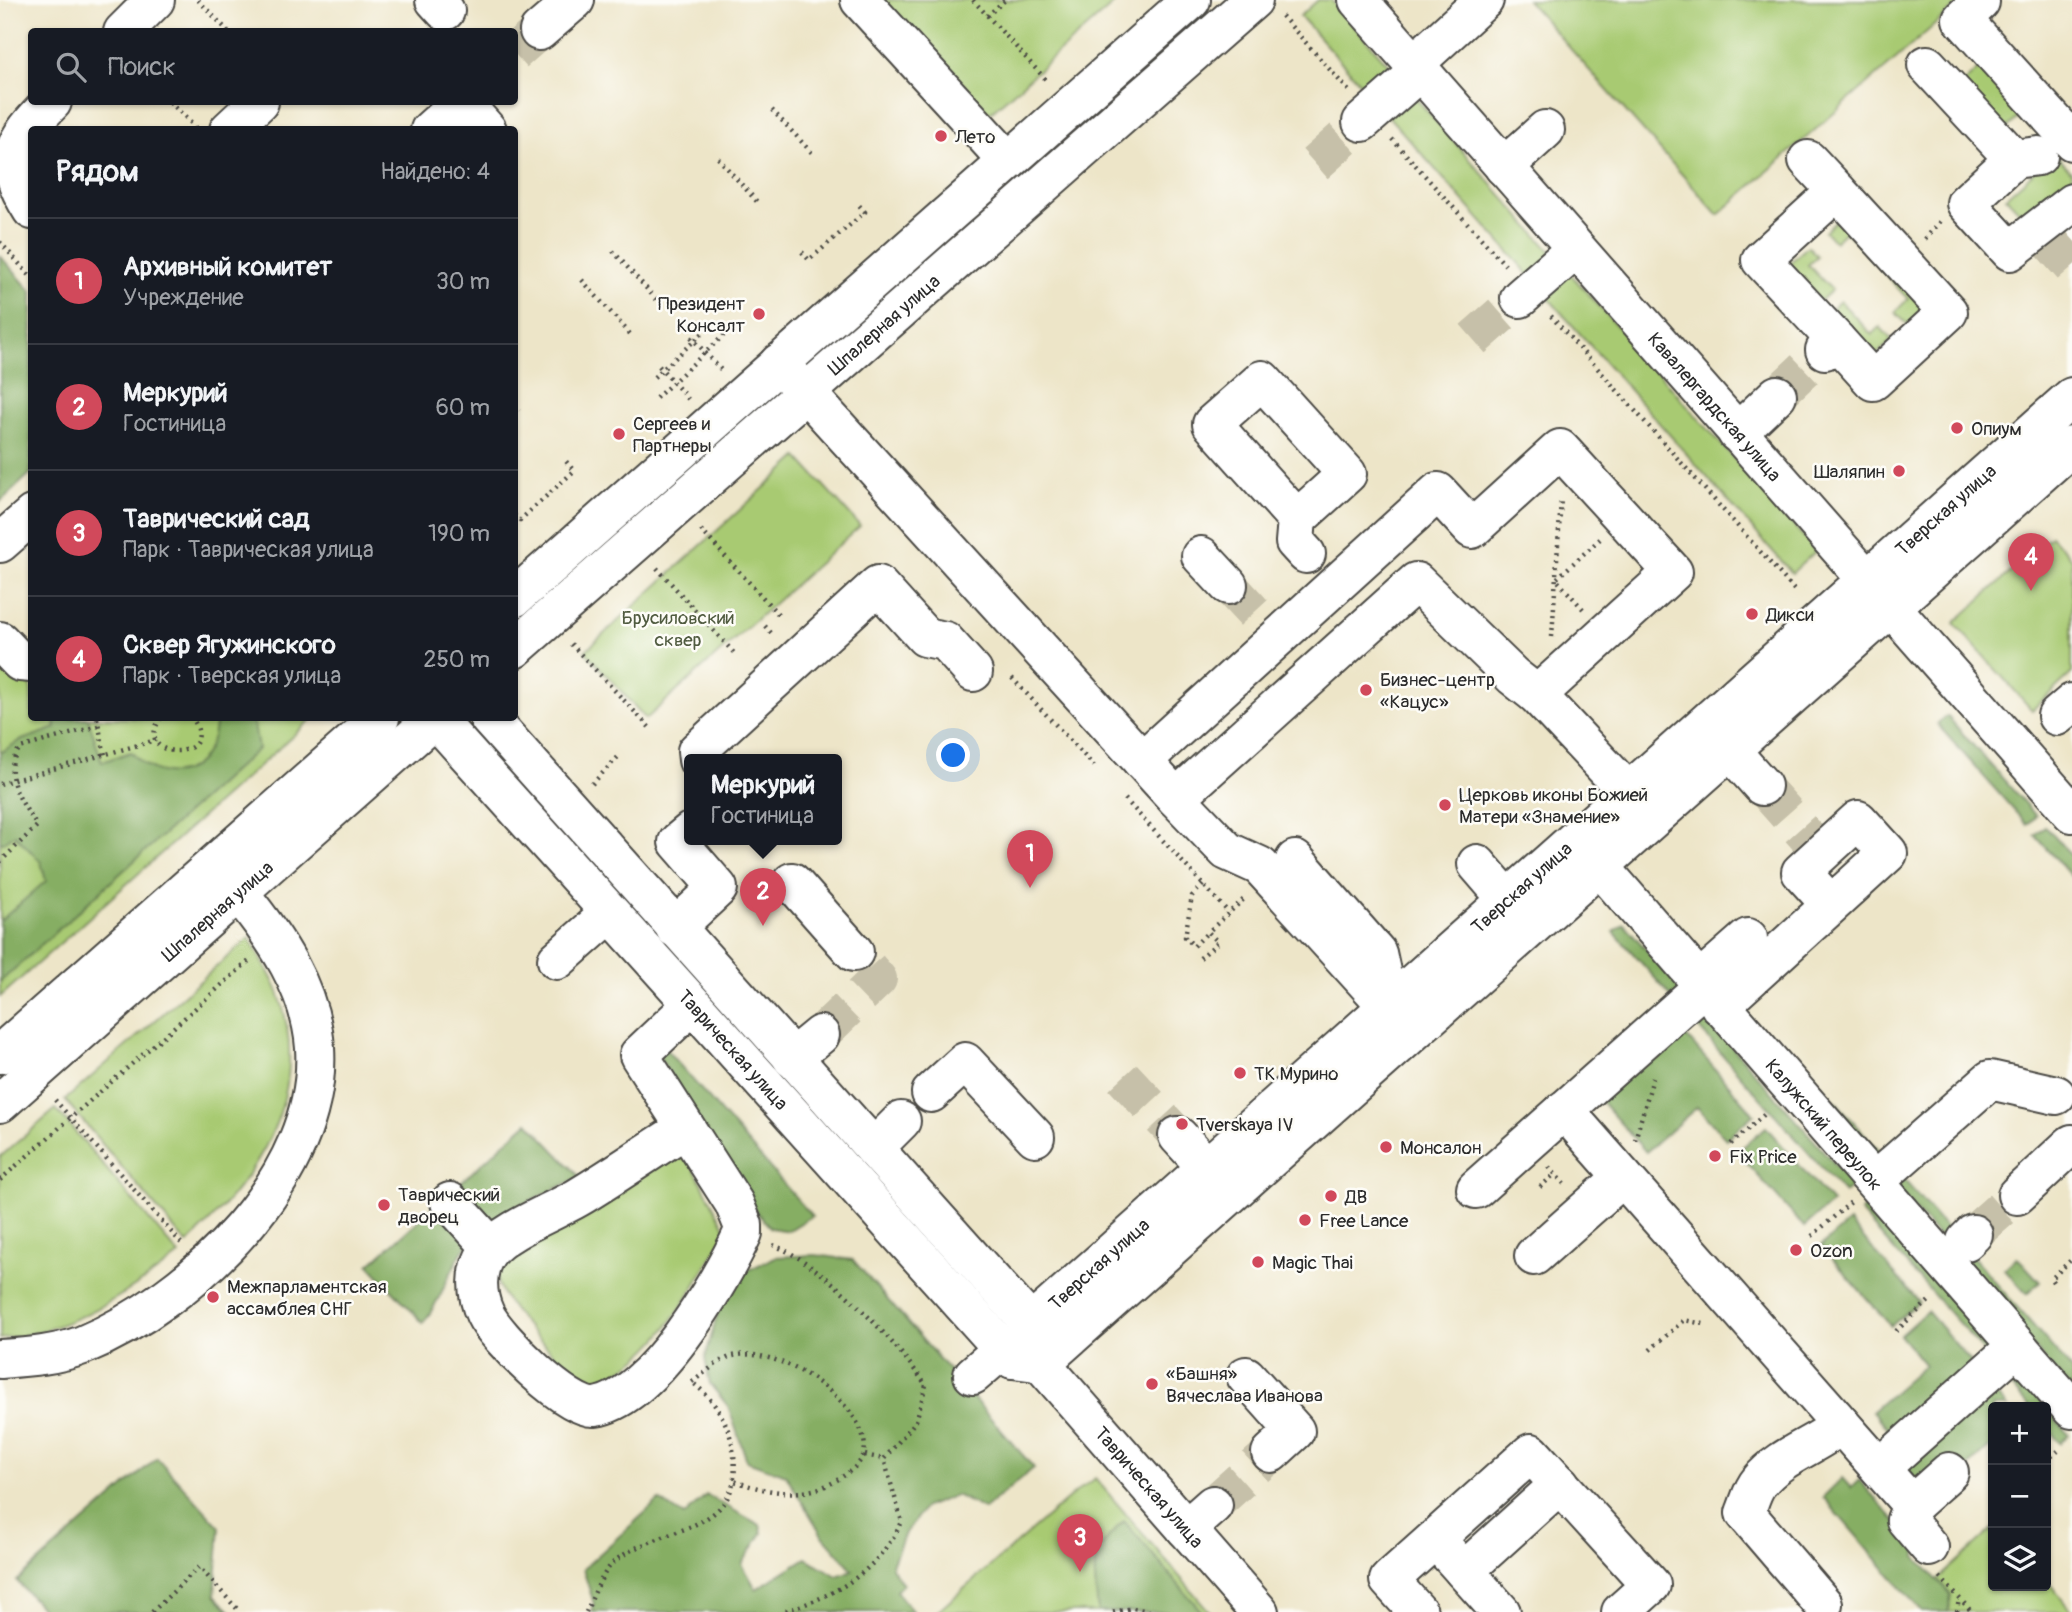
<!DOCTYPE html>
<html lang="ru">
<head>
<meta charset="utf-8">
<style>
	body { margin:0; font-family:Pangolin,sans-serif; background:#20242c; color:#f1f3f6 }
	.controls { position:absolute; right:21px; bottom:21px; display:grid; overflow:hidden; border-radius:7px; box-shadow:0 2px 5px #0004 }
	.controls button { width:63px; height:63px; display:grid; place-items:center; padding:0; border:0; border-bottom:2px solid #363941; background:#171b24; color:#f1f3f6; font:35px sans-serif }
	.you { position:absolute; left:954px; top:756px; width:24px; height:24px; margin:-18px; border:5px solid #fff; border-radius:50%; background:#1a73e8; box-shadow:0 0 0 10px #1a73e833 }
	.badge { display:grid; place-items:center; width:46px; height:46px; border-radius:50%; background:#d1495b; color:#fff; font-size:23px; font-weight:700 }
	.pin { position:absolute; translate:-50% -58px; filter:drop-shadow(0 2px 4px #0008) }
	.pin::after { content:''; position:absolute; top:37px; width:24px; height:21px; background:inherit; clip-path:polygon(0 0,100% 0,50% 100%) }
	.popup { position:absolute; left:684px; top:754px; width:158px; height:91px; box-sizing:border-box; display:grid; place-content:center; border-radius:7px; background:#171b24; filter:drop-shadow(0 2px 5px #0005); font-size:23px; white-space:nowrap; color:#9ea1a6 }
	.popup b { font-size:26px; color:#f1f3f6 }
	.popup::after { content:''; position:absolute; left:50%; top:100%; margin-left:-14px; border:14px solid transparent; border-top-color:#171b24 }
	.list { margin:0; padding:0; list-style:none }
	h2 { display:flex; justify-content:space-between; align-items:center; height:91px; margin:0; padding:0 28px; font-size:30px }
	h2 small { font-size:23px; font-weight:400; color:#9ea1a6 }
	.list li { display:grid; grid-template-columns:46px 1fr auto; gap:21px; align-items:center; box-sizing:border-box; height:126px; padding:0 28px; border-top:2px solid #363941 }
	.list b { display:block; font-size:26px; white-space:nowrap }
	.list p { margin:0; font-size:23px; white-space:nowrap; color:#9ea1a6 }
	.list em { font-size:23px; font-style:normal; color:#9ea1a6 }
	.icon { flex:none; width:38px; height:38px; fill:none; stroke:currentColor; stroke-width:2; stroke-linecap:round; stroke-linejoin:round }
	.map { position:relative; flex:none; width:2072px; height:1612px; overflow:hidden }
	.search { position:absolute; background:#171b24; box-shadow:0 2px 5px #0004; left:28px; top:28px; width:490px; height:77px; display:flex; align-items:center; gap:18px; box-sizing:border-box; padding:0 24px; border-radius:7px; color:#9ea1a6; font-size:26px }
	.panel { position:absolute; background:#171b24; box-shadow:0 2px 5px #0004; left:28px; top:126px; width:490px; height:595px; border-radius:7px }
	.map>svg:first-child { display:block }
</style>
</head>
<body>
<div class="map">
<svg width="2072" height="1612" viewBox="0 0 2072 1612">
	<rect width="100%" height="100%" fill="#fdfcf7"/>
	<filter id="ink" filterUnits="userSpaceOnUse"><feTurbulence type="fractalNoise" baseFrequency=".0143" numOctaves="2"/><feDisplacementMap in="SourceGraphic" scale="14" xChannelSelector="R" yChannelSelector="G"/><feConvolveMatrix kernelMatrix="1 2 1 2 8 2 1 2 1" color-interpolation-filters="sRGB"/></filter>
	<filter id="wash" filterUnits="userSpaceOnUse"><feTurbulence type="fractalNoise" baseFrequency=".00686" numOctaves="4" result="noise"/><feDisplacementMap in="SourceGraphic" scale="28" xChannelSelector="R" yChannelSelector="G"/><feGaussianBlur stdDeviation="1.57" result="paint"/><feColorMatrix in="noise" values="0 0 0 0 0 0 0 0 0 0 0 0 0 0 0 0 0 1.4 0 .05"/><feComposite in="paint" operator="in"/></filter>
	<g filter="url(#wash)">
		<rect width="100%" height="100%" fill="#ede5c8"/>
		<path fill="#a8ca72" stroke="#6a7a4e" stroke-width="2" d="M874 0H1118L982 120Z
			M1318 0H1331L1396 73 1371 95 1300 16Z
			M1527 0H1963L1718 215Z
			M1987 61 2030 107 2004 131 1961 85Z
			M1413 95 1554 255 1530 276 1388 116Z
			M2054 153 2072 172V190L2033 226 2006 197Z
			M1844 212 1879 250 1871 258 1846 231 1835 242 1825 231Z
			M1808 246 1817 256 1808 265 1832 290 1818 303 1785 267Z
			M1890 262 1929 305 1908 325 1895 312 1908 299 1881 270Z
			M1567 270 1816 551 1792 573 1543 292Z
			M1840 301 1872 335 1880 327 1892 340 1871 360 1827 313Z
			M798 457 860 526 646 719 585 651Z
			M2051 536 2072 559V673L2032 710 1954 623Z
			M0 656 23 682H31L32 718H313L0 997Z
			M249 938C259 956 272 975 279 995 313 1096 258 1177 187 1244L65 1100Z
			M56 1109 179 1255C127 1295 68 1332 0 1339V1157Z
			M673 1152 687 1156 727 1231C695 1281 652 1380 583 1381 561 1362 502 1307 497 1280 495 1271 500 1256 501 1247Z
			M1095 1478 1210 1612H937L1076 1492Z
			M1993 1529V1586H2046V1579L2072 1612H1948L1951 1595 1937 1580Z"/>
		<path fill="#86ae64" stroke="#586c48" stroke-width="2" d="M0 256 32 292 31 473 0 502Z
			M1947 716 2036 816 2027 825 1937 724Z
			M54 718H88L102 762 131 752C165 790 209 775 215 725L223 718H248L254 724 258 749 0 982V921L46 881 41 862 15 835 0 844V753L19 741 56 728Z
			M2045 826 2072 856V877L2035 835Z
			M1624 924 1686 995 1677 1003 1614 932Z
			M1699 1009 1853 1185 1844 1193 1689 1017Z
			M1678 1027 1754 1114 1726 1139 1697 1107 1646 1152 1598 1098Z
			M663 1046 812 1216 788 1231 771 1228 756 1212 658 1055Z
			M1788 1048 1885 1157 1875 1165 1779 1056Z
			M528 1122 580 1177C542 1197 486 1214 462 1252 448 1275 440 1302 423 1323L369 1265Z
			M1766 1127 1832 1203 1804 1227 1737 1152Z
			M1898 1173 1955 1238 1946 1245 1889 1181Z
			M1868 1205 1996 1349 1988 1356 1860 1212Z
			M1849 1222 1919 1302 1891 1326 1821 1246Z
			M1968 1251 2072 1370V1391L1958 1261Z
			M815 1255 853 1260 1034 1468 984 1509 956 1495 925 1507 905 1533 891 1567 903 1584 896 1591 913 1612H592L594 1604 583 1569 659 1500 684 1516 706 1495 760 1525 762 1533 742 1564 756 1589 806 1558 837 1576 853 1570 822 1535 786 1475 747 1461 728 1406 710 1384 705 1359 719 1308 742 1273 775 1257Z
			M2017 1257 2040 1282 2027 1294 2004 1269Z
			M1927 1311 1973 1364 1893 1435 1872 1411 1925 1365 1900 1335Z
			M2015 1372 2045 1407H2029L2006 1380Z
			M1993 1391 2007 1407H1993V1444L1960 1474 1922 1487 1906 1469Z
			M2046 1408 2069 1435 2060 1443 2046 1426Z
			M157 1458 220 1527 215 1595 231 1612H45L17 1581Z
			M1842 1478 1851 1488 1859 1480 1917 1546 1916 1557 1951 1595 1948 1612H1922L1823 1497Z
			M1124 1521 1202 1612H1098C1094 1565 1087 1555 1124 1521Z"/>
	</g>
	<g filter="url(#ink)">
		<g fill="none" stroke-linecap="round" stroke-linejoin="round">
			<path stroke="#c6c0a9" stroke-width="38" stroke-dasharray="38 19" stroke-linecap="butt" d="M514 53 539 31
				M1315 164 1362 122
				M2049 241 2072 267
				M1473 339 1520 298
				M1777 395 1825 350
				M1228 585 1267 627
				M1762 786 1810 840
				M820 1035 878 979 854 952
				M1123 1077 1178 1136
				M1973 1234 2017 1195
				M1213 1505 1271 1453"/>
			<g stroke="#484743" stroke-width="42">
				<g id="minor">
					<path d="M435 0 445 11"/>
					<path d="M860 0 1008 161"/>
					<path id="s1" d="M1358 0 2072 813"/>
					<path d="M1980 2 1962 19 2072 141"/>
					<path d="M539 31 575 0"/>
					<path d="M123 32 155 0"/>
					<path d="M1414 64 1484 0"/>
					<path d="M1927 65 2014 159"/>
					<path d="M462 102 487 130"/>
					<path d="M1362 122 1420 71"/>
					<path d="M229 130 259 102"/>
					<path d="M430 130 461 102"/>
					<path d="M2038 156 2014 159 1966 203 2010 251 2072 203"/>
					<path d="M1808 160 1837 191 1761 260 1836 340 1825 350"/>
					<path d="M1504 167 1545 130"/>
					<path d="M32 210C0 159 12 142 52 102"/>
					<path d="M1520 298 1576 249"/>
					<path d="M1836 340 1873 381 1948 312 1837 191"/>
					<path d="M779 363 1176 798 1227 851 1260 866 1406 1026"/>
					<path d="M1737 433 1777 395"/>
					<path d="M1297 519 1347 474 1262 380 1212 424 1297 519 1295 542 1306 554"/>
					<path d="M0 543 32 515"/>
					<path d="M1201 556 1228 585"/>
					<path d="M514 598 1191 0"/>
					<path d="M0 641 20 662 32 663"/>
					<path id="s2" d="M514 649 1253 0"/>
					<path d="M2057 716 2072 703"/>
					<path id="s3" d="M435 718 1003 1349 1013 1359 1036 1362"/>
					<path id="s4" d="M489 718 1031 1324 1041 1363 1259 1612"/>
					<path d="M1712 730 1762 786"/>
					<path d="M698 760 697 751 878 585 925 637 945 641 973 672"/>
					<path d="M1142 761 1438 492 1472 529 1560 449 1673 572 1537 695"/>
					<path d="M1176 798 1416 582 1513 676 1537 695 1647 812"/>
					<path id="s5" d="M1582 846 2072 1409"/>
					<path d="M1295 860 1377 953 1388 1004"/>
					<path d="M1477 864 1508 900"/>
					<path d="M792 882 854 952"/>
					<path d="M675 928 718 888 678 842 690 832"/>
					<path d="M557 960 609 914"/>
					<path d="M1698 982 1748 938"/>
					<path d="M1720 1006 1831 905 1801 872 1858 820 1888 853 1831 905"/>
					<path d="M0 1054 380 718"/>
					<path d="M792 1058 820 1035"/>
					<path d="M931 1093 965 1062 1035 1137"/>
					<path id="s6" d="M0 1103 435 718"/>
					<path d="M1564 1110 1912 1505 1906 1520 1929 1547"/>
					<path d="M685 1129C649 1151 614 1176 577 1198 553 1212 502 1231 487 1253 475 1270 476 1295 485 1314 495 1336 569 1411 595 1407 652 1399 720 1283 743 1233V1225L734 1203 639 1055 692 1005"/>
					<path d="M1178 1136 1225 1187"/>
					<path d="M874 1148 901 1121"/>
					<path d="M1875 1181 1990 1080 2056 1095"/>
					<path d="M1476 1189 1703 987"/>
					<path d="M2017 1195 2072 1144"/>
					<path d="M450 1202 491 1247"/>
					<path d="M1966 1241 1973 1234"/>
					<path d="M1534 1256 1623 1177"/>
					<path d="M0 1359C28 1357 57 1355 83 1345 193 1300 323 1175 315 1048 311 989 275 937 239 893"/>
					<path id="s7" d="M1013 1359 1031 1324 2072 397"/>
					<path d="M1041 1363 2072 446"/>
					<path d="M973 1375 1003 1349"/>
					<path d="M1246 1376 1295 1431 1271 1453"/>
					<path d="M1880 1468 2017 1346"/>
					<path d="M1912 1505 1949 1472"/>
					<path d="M1186 1529 1213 1505"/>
					<path d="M1448 1553 1501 1612"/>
					<path d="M1464 1571 1560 1484"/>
					<path d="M1823 1604 1745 1513C1749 1504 1752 1490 1759 1482 1781 1455 1815 1446 1841 1425"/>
					<path d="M1418 1612 1389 1580 1531 1453 1651 1585 1621 1612"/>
				</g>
			</g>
			<path stroke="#484743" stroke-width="4.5" stroke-dasharray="2 5" stroke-linecap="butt" d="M198 0 229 32
				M973 0 1048 82
				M987 16 1005 0
				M1282 16 1349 91
				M170 102 196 128
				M772 110 814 155
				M1392 139 1505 265
				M718 158 759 204
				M1925 239 1940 221
				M0 242 32 278
				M613 251 662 306
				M802 252 809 260 865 212 858 204
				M582 280 631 335
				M1551 316 1797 593
				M691 337 723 372
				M659 366 690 401
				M654 377 704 332
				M656 398 724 335
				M514 406 519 411
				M514 515 520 520 574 471 565 460
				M701 530 778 614
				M657 568 734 653
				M1583 609 1556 579 1600 539
				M765 626 773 635
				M1552 637 1561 499
				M571 644 650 728
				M1012 678 1094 766
				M97 718 105 755
				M161 718C129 762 224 762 192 718
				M0 784 156 740
				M592 784 619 756
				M1125 799 1229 913
				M0 862 37 826C21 801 0 774 20 748L98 726
				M1203 885 1192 896 1185 937 1194 946 1208 932
				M1200 958 1218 942 1208 932 1244 899
				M55 1100 181 1243
				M1635 1140 1653 1078
				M1731 1144 1766 1113
				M1549 1167 1564 1184
				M0 1180 249 961
				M1540 1187 1555 1174
				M1812 1236 1851 1202
				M773 1245C826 1265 893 1339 926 1385L916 1421 884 1459 902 1522C875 1574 837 1595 782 1612
				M2053 1282 2051 1279 2072 1259
				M1896 1331 1929 1301
				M1650 1350 1684 1320 1704 1324
				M692 1382C704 1374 718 1360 733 1356 776 1345 856 1397 864 1440 867 1455 861 1462 850 1471 813 1501 776 1495 734 1481
				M865 1455 884 1459
				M2046 1461 2058 1451
				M1940 1577 1972 1612
				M152 1612 199 1567 240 1612
				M586 1612C593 1597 602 1572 615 1561 660 1524 748 1536 733 1449 729 1423 714 1399 693 1383
				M1113 1612 1133 1608 1154 1612
				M1957 1612 1959 1598"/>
			<use href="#minor" stroke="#fff" stroke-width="38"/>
		</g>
	</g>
	<g fill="#d1495b" stroke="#fdfcf7" stroke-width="2.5">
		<circle cx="941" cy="136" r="7"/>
		<circle cx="759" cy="314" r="7"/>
		<circle cx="1957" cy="428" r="7"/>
		<circle cx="619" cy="434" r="7"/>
		<circle cx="1899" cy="471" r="7"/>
		<circle cx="1752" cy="614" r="7"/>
		<circle cx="1366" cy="690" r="7"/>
		<circle cx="1445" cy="805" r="7"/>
		<circle cx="1240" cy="1073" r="7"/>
		<circle cx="1182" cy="1124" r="7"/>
		<circle cx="1386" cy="1147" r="7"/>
		<circle cx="1715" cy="1156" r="7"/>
		<circle cx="1331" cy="1196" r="7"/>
		<circle cx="384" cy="1205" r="7"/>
		<circle cx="1305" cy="1220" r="7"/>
		<circle cx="1796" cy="1250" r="7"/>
		<circle cx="1258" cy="1262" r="7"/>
		<circle cx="213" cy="1297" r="7"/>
		<circle cx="1152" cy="1384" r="7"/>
	</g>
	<g text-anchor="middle" stroke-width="5" stroke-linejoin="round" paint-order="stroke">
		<g font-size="19" fill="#2b2b2b" stroke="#fdfcf7" text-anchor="start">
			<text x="955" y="143">Лето</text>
			<text x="745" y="310" text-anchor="end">Президент<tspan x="745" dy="22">Консалт</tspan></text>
			<text x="633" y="430">Сергеев и<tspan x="633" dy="22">Партнеры</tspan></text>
			<text x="1971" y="435">Опиум</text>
			<text x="1885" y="478" text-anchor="end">Шаляпин</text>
			<text x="1766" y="621">Дикси</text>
			<text x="1380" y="686">Бизнес-центр<tspan x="1380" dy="22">«Кацус»</tspan></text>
			<text x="1459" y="801">Церковь иконы Божией<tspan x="1459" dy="22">Матери «Знамение»</tspan></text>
			<text x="1254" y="1080">ТК Мурино</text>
			<text x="1196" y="1131">Tverskaya IV</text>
			<text x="1400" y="1154">Монсалон</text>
			<text x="1729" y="1163">Fix Price</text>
			<text x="398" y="1201">Таврический<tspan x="398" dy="22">дворец</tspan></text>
			<text x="1345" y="1203">ДВ</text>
			<text x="1319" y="1227">Free Lance</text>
			<text x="1810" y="1257">Ozon</text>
			<text x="1272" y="1269">Magic Thai</text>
			<text x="227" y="1293">Межпарламентская<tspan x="227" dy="22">ассамблея СНГ</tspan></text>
			<text x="1166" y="1380">«Башня»<tspan x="1166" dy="22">Вячеслава Иванова</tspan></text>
		</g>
		<g font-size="19" fill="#2b2b2b" stroke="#fdfcf7">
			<text dy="7" stroke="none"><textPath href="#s2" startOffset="492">Шпалерная улица</textPath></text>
			<text dy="7" stroke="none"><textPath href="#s1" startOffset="541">Кавалергардская улица</textPath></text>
			<text dy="7" stroke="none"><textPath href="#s7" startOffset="1264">Тверская улица</textPath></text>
			<text dy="7" stroke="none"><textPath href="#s7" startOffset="696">Тверская улица</textPath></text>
			<text dy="7" stroke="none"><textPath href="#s6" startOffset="290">Шпалерная улица</textPath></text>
			<text dy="7" stroke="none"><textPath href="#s3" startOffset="446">Таврическая улица</textPath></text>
			<text dy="7" stroke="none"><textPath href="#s5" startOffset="369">Калужский переулок</textPath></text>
			<text dy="7" stroke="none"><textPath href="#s7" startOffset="130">Тверская улица</textPath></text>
			<text dy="7" stroke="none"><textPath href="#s4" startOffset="1018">Таврическая улица</textPath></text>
		</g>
		<g font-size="19" fill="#505b40" stroke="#fdfcf7">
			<text x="678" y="624">Брусиловский<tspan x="678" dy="22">сквер</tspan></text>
		</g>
	</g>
</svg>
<div class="controls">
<button>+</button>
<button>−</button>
<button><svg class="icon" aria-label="layers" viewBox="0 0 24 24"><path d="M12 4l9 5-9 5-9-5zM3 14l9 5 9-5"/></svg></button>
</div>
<div class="you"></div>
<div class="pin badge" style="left:1030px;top:888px">1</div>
<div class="pin badge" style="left:763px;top:926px">2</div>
<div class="popup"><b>Меркурий</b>Гостиница</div>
<div class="pin badge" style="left:1080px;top:1572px">3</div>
<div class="pin badge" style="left:2031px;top:591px">4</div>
<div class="search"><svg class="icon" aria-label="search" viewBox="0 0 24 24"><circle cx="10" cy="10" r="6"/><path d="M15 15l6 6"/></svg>Поиск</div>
<section class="panel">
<h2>Рядом<small>Найдено: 4</small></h2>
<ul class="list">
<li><span class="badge">1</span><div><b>Архивный комитет</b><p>Учреждение</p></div><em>30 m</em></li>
<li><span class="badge">2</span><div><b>Меркурий</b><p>Гостиница</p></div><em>60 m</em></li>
<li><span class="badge">3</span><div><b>Таврический сад</b><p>Парк · Таврическая улица</p></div><em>190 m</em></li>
<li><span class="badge">4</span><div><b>Сквер Ягужинского</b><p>Парк · Тверская улица</p></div><em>250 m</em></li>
</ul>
</section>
</div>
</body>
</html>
